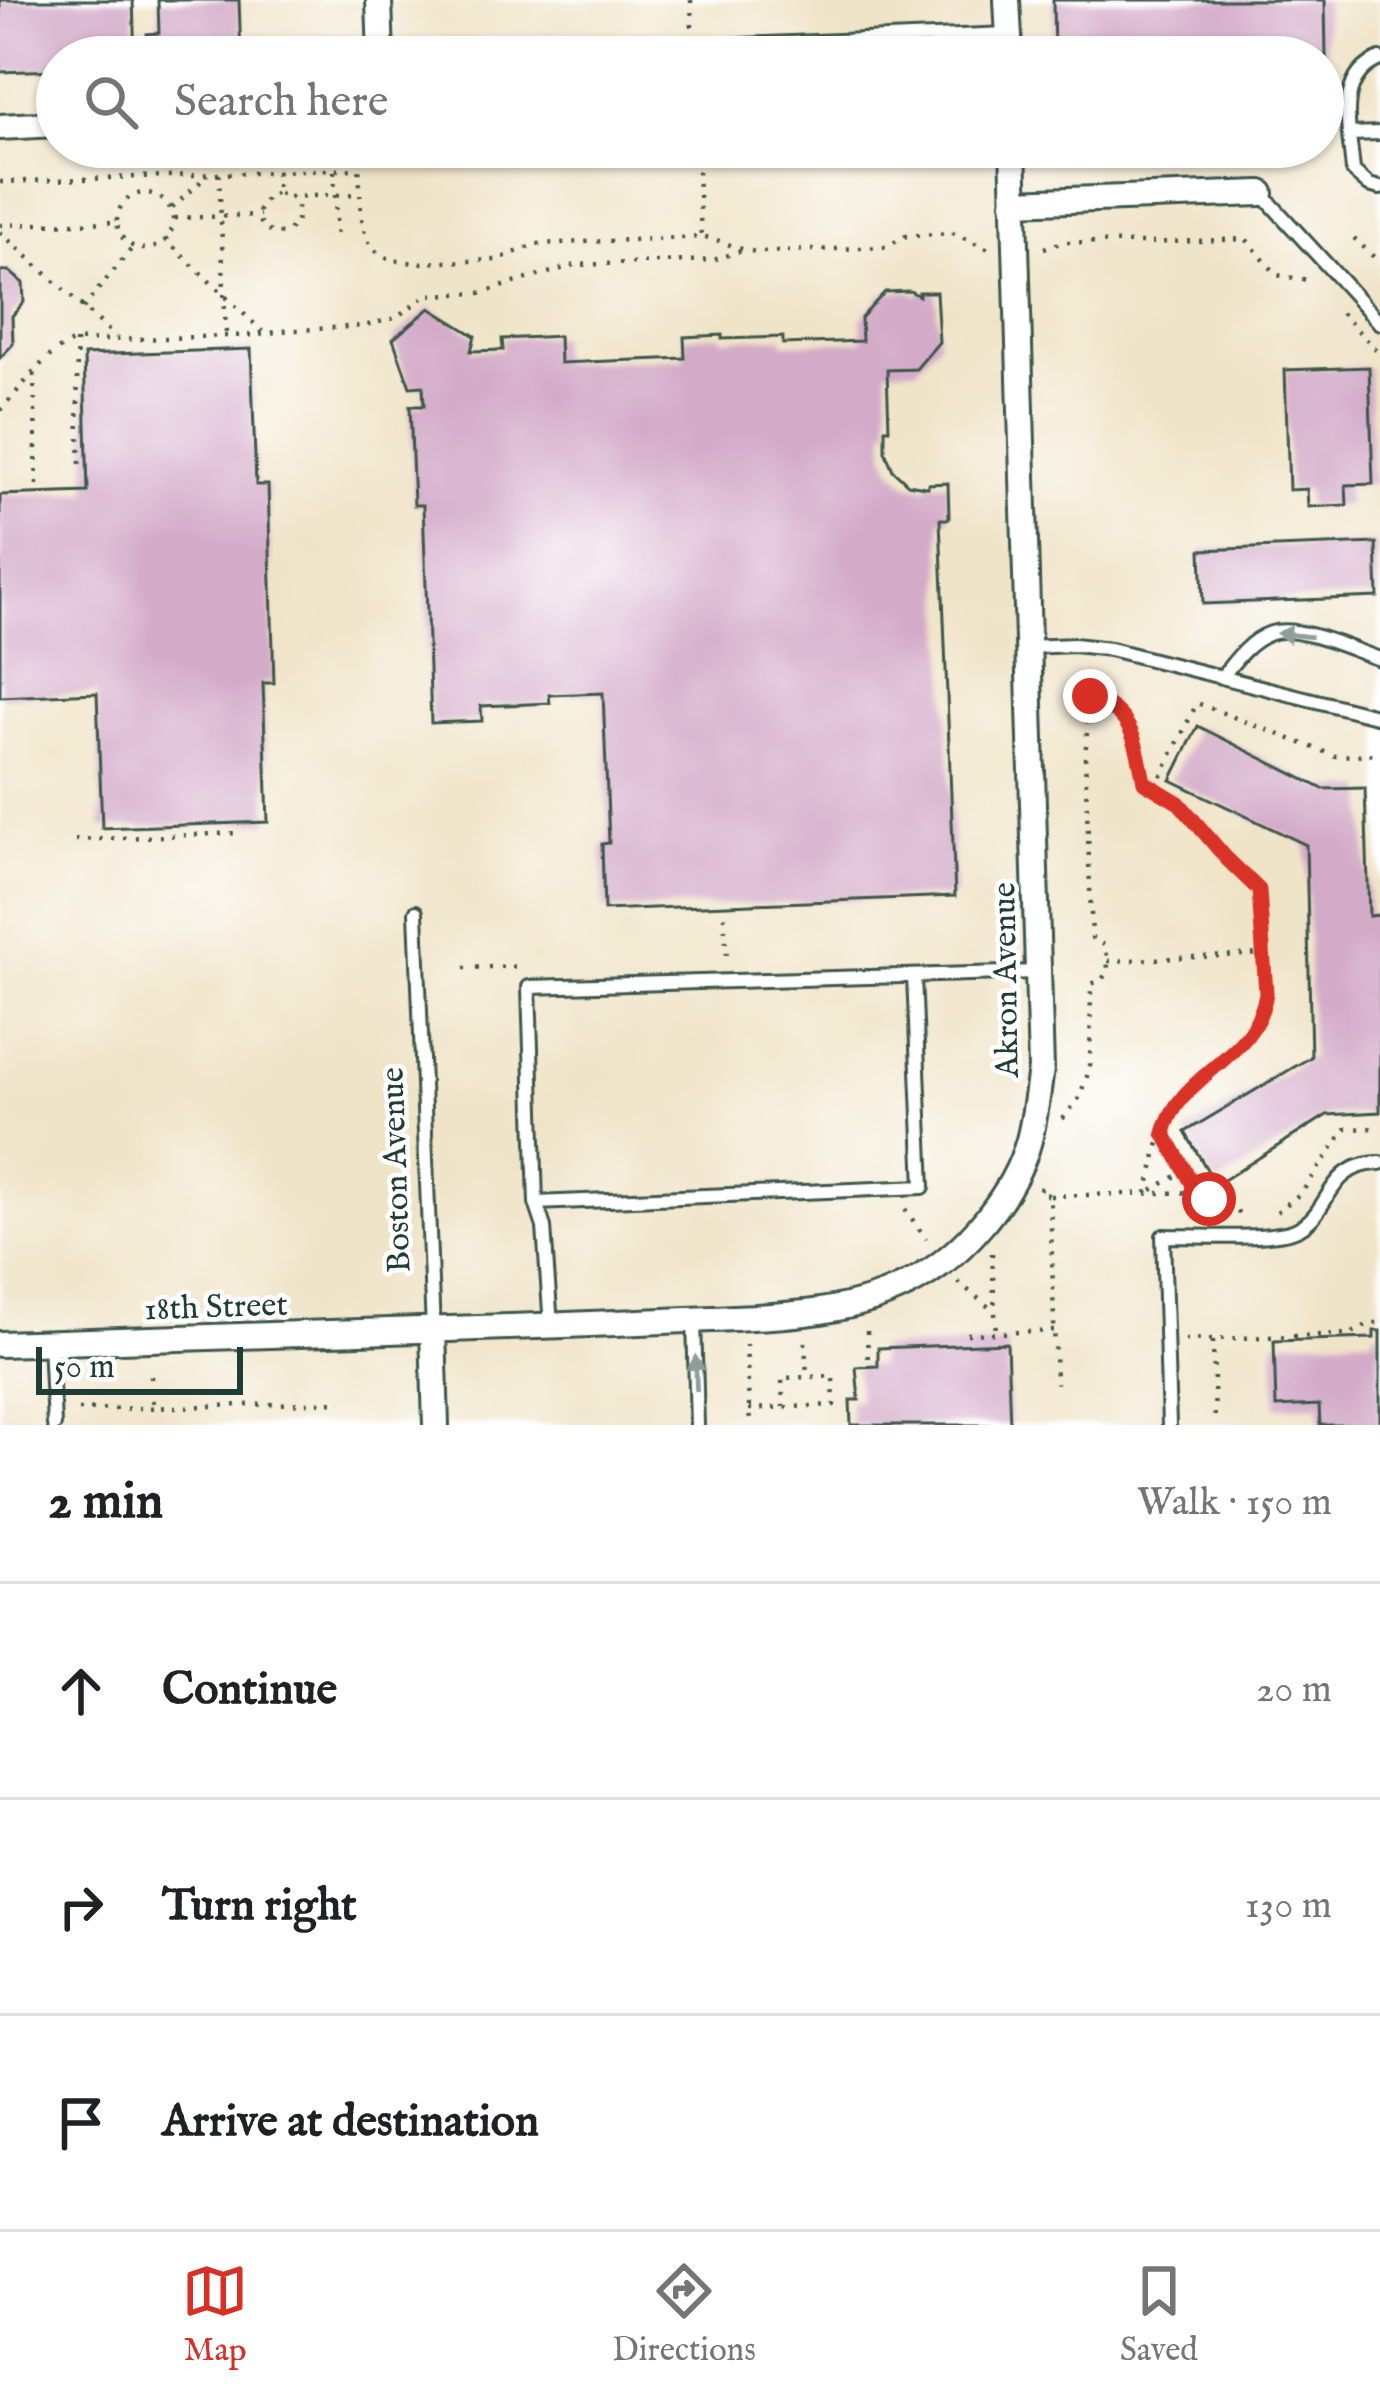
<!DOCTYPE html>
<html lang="en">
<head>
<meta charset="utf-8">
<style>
	body { margin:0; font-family:"IM FELL English",serif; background:#f2f2f2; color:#202124 }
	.scale { position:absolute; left:36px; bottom:30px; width:207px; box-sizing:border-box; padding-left:12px; border:6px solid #1f3d34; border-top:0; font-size:33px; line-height:42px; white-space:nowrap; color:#1f3d34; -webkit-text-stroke:9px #fff; paint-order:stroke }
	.stop { position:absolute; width:36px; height:36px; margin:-27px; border:9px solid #d93025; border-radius:50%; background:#fff }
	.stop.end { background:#d93025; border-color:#fff; box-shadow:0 3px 12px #0008 }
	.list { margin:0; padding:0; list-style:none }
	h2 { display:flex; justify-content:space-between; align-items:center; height:156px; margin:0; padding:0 48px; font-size:51px }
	h2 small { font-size:39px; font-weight:400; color:#757577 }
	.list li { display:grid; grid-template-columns:78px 1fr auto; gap:36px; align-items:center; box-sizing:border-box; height:216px; padding:0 48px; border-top:3px solid #e0e0e0 }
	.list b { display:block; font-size:45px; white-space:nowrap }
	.list em { font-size:39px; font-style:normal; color:#757577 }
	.icon { flex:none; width:66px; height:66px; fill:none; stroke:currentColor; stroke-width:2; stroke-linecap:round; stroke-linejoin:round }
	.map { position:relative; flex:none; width:1380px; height:1425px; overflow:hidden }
	.search { position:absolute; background:#fff; box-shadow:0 3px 9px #0004; left:36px; right:36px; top:36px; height:132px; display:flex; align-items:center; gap:30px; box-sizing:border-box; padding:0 42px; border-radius:66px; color:#757577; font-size:45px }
	.sheet { height:804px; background:#fff }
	nav { display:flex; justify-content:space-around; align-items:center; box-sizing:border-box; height:168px; border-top:3px solid #e0e0e0; background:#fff; font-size:33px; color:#757577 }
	nav a { display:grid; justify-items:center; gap:6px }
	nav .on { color:#d93025 }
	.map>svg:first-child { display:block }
</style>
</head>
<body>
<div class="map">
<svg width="1380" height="1425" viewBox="0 0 1380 1425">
	<rect width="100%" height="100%" fill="#fff"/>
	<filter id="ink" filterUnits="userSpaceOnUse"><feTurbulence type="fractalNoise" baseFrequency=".00833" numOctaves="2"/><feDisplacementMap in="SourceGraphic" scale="24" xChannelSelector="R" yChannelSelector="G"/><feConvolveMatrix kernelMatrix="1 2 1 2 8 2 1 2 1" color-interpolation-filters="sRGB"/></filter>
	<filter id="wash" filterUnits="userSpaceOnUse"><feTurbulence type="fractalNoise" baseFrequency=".004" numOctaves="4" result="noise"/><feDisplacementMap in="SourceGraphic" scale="48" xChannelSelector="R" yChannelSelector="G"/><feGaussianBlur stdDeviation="2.7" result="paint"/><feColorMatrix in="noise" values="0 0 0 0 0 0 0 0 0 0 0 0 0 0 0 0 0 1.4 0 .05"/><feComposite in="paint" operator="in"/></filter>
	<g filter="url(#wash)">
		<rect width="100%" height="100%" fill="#f0e4c8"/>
		<g id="blocks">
			<path fill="#d3aac8" d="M0 0H133L135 57H57V70L0 72Z
				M158 0H239L241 57H148L147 34 159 33Z
				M1053 0H1325L1326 57H1129V55L1054 57Z
				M0 271H9L23 283 24 302 12 316 13 344 0 358Z
				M910 291 919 296V292H936L939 342 916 369 887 370 889 429H885V451L893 470 908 484 925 487H928V484L948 483 949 519H940L955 896 604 910 602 844 609 843 603 693 549 695 550 703 481 706 482 721 431 723 423 505H414L410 406H424L423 386 410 387 393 339 430 308 475 336 471 351 503 350 502 339 559 336 560 363 685 358 684 337 722 335V339L783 337V344L862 341 861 318 885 292Z
				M251 349 256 485H268L274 683H263L268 822 102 828 97 693 0 697V495L88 492 84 355Z
				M1369 367 1373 484 1346 485 1347 505 1308 507 1307 489 1289 490 1285 370Z
				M1376 543 1378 597 1203 604 1201 550Z
				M1198 726 1323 789 1365 788 1369 916 1380 915V1112L1327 1115 1216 1185 1185 1132 1311 1057 1306 845 1171 780Z
				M1374 1331H1380V1425H1320L1319 1405 1276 1407 1274 1341 1374 1338Z
				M1007 1343 1010 1425H851L850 1400H859L856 1367 878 1366V1348Z"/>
		</g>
	</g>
	<g filter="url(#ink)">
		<use href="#blocks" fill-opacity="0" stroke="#3e564a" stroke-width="3"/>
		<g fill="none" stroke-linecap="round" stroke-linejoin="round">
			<g stroke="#3e564a" stroke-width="18">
				<path id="lane" d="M452 57 1008 34
					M1380 59C1334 77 1350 131 1353 171L1369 185 1380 188
					M1350 134 1380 133
					M1261 193 1380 323
					M1028 647 1074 645 1110 649 1380 717
					M1222 677C1235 660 1250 640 1271 633 1299 624 1352 650 1380 659
					M416 912 433 1331
					M536 1203 923 1187 914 976
					M694 1320 697 1425
					M551 1326 544 1227 536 1203 529 987 1037 972
					M50 1343 54 1425
					M1169 1425 1163 1236C1194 1236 1270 1240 1295 1230 1332 1215 1324 1164 1380 1163"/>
			</g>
			<g stroke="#3e564a" stroke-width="30">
				<path id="street" d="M379 0 381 57
					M1007 0 1010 57
					M0 127 57 124
					M1014 202 1261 193
					M433 1331 436 1425
					M0 1344C189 1339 378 1333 566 1325 615 1323 664 1321 712 1319 782 1316 854 1315 916 1280 966 1252 1014 1195 1029 1140 1035 1117 1038 1092 1041 1068L1013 147"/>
			</g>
			<path stroke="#3e564a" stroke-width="4.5" stroke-dasharray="3 9" stroke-linecap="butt" d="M691 0 692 27
				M333 147 337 242
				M354 147 359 163 361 214 366 238 374 250 391 260 416 263 496 260 537 244 705 237C726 241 738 251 761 252L886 247 906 236 952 233 989 249
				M697 147 701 237
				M277 172V194H287L297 205V222L286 233 272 234 261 223 259 210 269 195 277 194
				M219 174 226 336
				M0 182 359 169
				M117 221a28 28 0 1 1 56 0a28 28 0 1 1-56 0Z
				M289 197 360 194
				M172 208 208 175
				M175 218 260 215
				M0 225 117 222
				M0 232 116 337
				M1354 238 1380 263
				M165 239 265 334
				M1044 248 1063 242 1146 243 1246 239 1277 275 1314 281
				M83 308 133 247
				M1341 313 1375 348 1380 358
				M76 341 80 465
				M34 374 37 485
				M0 410C23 388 45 350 76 341L259 335 281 331 364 326 395 318 427 295 480 293 575 265 714 260 741 251
				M75 840 237 833
				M724 916 727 958
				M1108 961 1264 954
				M464 968 524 966
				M1063 1119 1079 1098 1090 1068 1091 984 1102 980 1108 969 1106 946 1092 938 1085 758 1090 696C1133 713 1136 741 1144 782L1155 789
				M1164 1134 1197 1191
				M1041 1187 1039 1191 1050 1196 1056 1384
				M1152 1190 1183 1172
				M1147 1193C1155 1164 1159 1126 1177 1102 1207 1062 1258 1050 1266 993L1259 890 1225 858 1179 803 1155 789 1197 703 1335 756 1380 754
				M1050 1196 1197 1192 1222 1208 1248 1215
				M905 1209 926 1239
				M1277 1212 1302 1192 1346 1129 1380 1128
				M992 1253 996 1333
				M958 1282 995 1312
				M867 1331 868 1362
				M967 1334 1054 1331
				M1185 1340 1350 1334 1371 1323H1380
				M1213 1341 1215 1425
				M805 1342 807 1377
				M746 1344 750 1425
				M151 1376 153 1406
				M749 1409 834 1405 833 1376 782 1378 783 1407
				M78 1410 342 1402"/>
			<use href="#lane" stroke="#fff" stroke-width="12"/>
			<use href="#street" stroke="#fff" stroke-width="24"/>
		</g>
		<defs><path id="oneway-solid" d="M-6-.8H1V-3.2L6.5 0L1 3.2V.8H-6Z" transform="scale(3)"/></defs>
		<g fill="#8f9e9a">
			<use href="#oneway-solid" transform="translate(1294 635) rotate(-174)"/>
			<use href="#oneway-solid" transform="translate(696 1373) rotate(-92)"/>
		</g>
	</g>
	<g fill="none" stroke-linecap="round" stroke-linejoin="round" filter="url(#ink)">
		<path stroke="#d93025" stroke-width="15" d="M1090 696C1133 713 1136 741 1144 782L1179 803 1226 858 1259 890 1266 993C1256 1060 1179 1072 1164 1133L1197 1192 1209 1199"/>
	</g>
	<g text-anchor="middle" stroke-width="9" stroke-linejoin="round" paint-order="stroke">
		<g font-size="33" fill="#1f3d34" stroke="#fff">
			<text transform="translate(1004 980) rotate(-91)" y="12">Akron Avenue</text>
			<text transform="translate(394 1170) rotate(-92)" y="12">Boston Avenue</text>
			<text transform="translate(216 1305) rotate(-2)" y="12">18th Street</text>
		</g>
	</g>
</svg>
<div class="scale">50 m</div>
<div class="stop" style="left:1209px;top:1199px"></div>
<div class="stop end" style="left:1090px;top:696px"></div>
<div class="search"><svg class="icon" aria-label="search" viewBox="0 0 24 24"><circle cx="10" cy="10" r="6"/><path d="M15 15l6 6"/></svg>Search here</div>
</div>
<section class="sheet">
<h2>2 min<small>Walk · 150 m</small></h2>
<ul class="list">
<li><svg class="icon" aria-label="ahead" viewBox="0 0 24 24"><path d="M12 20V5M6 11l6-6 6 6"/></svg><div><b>Continue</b></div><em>20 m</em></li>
<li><svg class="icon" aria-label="right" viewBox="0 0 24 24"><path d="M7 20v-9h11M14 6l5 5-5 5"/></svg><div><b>Turn right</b></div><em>130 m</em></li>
<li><svg class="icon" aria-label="arrive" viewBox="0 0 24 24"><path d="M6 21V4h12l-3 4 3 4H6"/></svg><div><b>Arrive at destination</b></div></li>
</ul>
</section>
<nav>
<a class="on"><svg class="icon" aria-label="map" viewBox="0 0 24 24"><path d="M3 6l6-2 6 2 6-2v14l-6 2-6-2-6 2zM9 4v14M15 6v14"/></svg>Map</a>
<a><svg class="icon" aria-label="directions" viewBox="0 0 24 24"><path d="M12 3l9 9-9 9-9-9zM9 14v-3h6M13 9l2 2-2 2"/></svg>Directions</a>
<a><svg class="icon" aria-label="saved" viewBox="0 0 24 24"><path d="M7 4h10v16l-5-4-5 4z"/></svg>Saved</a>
</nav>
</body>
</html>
